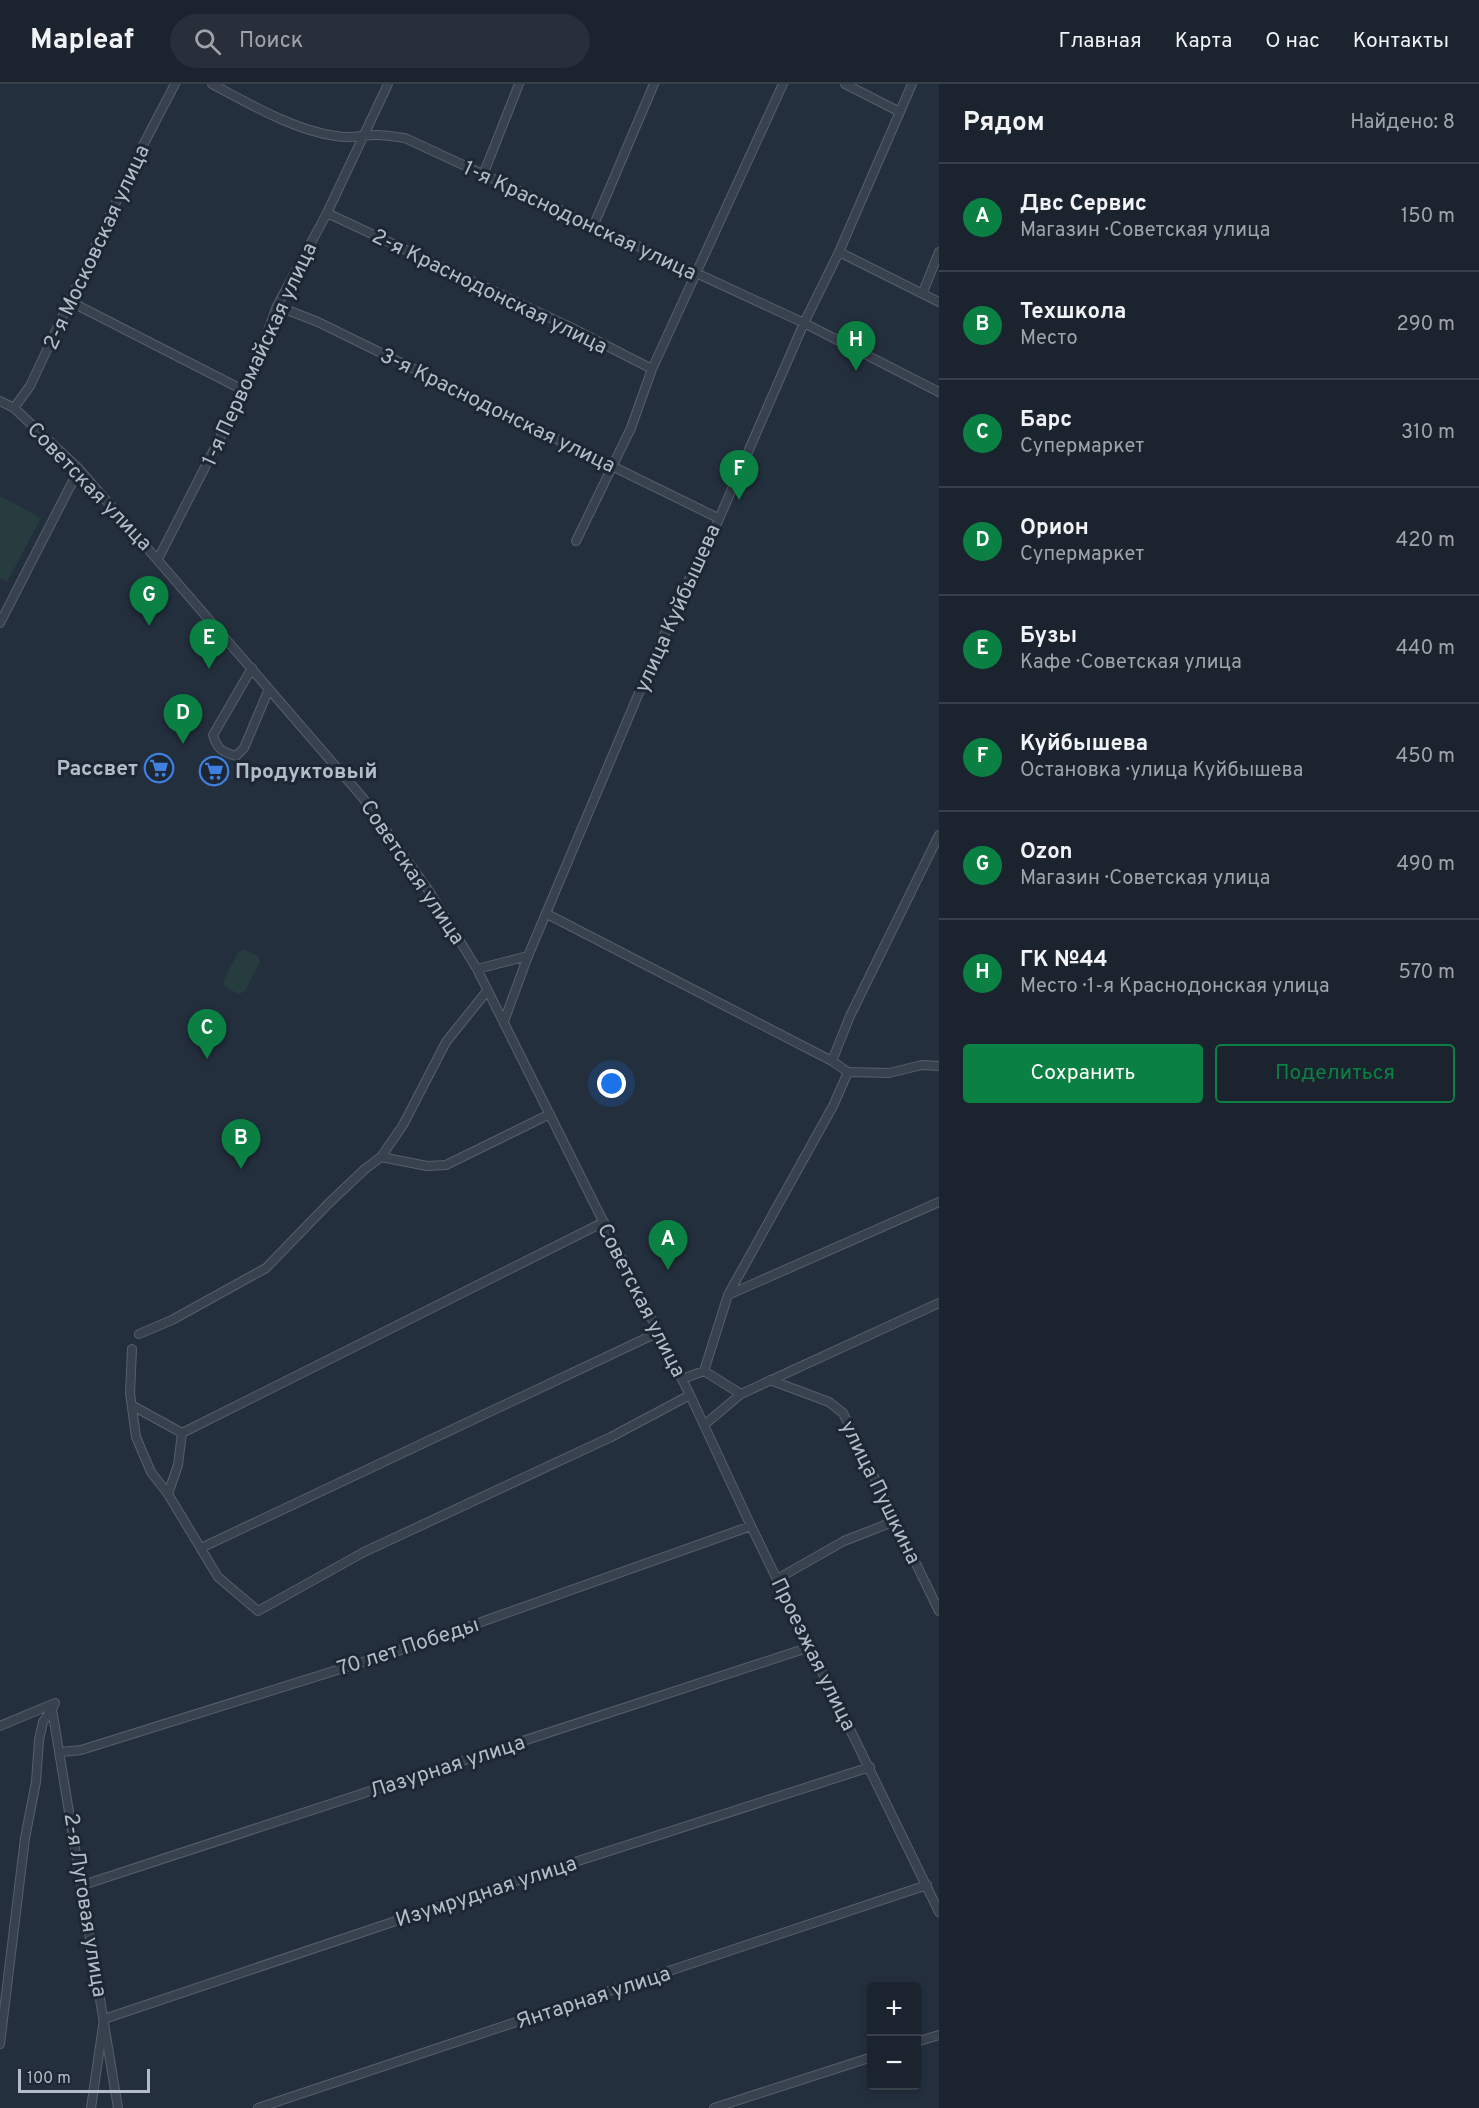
<!DOCTYPE html>
<html lang="ru">
<head>
<meta charset="utf-8">
<style>
	body { margin:0; font-family:Overpass,sans-serif; background:#282f3a; color:#f1f3f6 }
	.controls { position:absolute; right:18px; bottom:18px; display:grid; overflow:hidden; border-radius:6px; box-shadow:0 3px 9px #0003 }
	.controls button { width:54px; height:54px; display:grid; place-items:center; padding:0; border:0; border-bottom:2px solid #39404a; background:#1b232e; color:#f1f3f6; font:30px sans-serif }
	.scale { position:absolute; left:18px; bottom:15px; width:132px; box-sizing:border-box; padding-left:6px; border:3px solid #b4bcc9; border-top:0; font-size:16px; line-height:21px; white-space:nowrap; color:#b4bcc9; -webkit-text-stroke:4px #1d2633; paint-order:stroke }
	.you { position:absolute; left:612px; top:1000px; width:21px; height:21px; margin:-15px; border:4px solid #fff; border-radius:50%; background:#1a73e8; box-shadow:0 0 0 9px #1a73e833 }
	.badge { display:grid; place-items:center; width:39px; height:39px; border-radius:50%; background:#0b8043; color:#fff; font-size:20px; font-weight:700 }
	.pin { position:absolute; translate:-50% -50px; filter:drop-shadow(0 2px 3px #0008) }
	.pin::after { content:''; position:absolute; top:32px; width:21px; height:18px; background:inherit; clip-path:polygon(0 0,100% 0,50% 100%) }
	.list { margin:0; padding:0; list-style:none }
	h2 { display:flex; justify-content:space-between; align-items:center; height:78px; margin:0; padding:0 24px; font-size:26px }
	h2 small { font-size:20px; font-weight:400; color:#a0a4aa }
	.list li { display:grid; grid-template-columns:39px 1fr auto; gap:18px; align-items:center; box-sizing:border-box; height:108px; padding:0 24px; border-top:2px solid #39404a }
	.list b { display:block; font-size:22px; white-space:nowrap }
	.list p { margin:0; font-size:20px; white-space:nowrap; color:#a0a4aa }
	.list em { font-size:20px; font-style:normal; color:#a0a4aa }
	.actions { display:flex; gap:12px; padding:18px 24px }
	.actions a { flex:1; padding:14px 0; border:2px solid #0b8043; border-radius:6px; text-align:center; font-size:21px; color:#0b8043 }
	.actions .main { background:#0b8043; color:#fff }
	.icon { flex:none; width:33px; height:33px; fill:none; stroke:currentColor; stroke-width:2; stroke-linecap:round; stroke-linejoin:round }
	.map { position:relative; flex:none; width:939px; height:2024px; overflow:hidden }
	header { display:flex; align-items:center; gap:36px; box-sizing:border-box; height:84px; padding:0 30px; background:#1b232e; border-bottom:2px solid #39404a }
	header strong { font-size:28px }
	nav { display:flex; gap:33px; margin-inline-start:auto; font-size:21px }
	.search { width:420px; height:54px; background:#282f3a; display:flex; align-items:center; gap:15px; box-sizing:border-box; padding:0 21px; border-radius:33px; color:#a0a4aa; font-size:22px }
	main { display:flex }
	aside { flex:1; background:#1b232e }
	.map>svg:first-child { display:block }
</style>
</head>
<body>
<header>
<strong>Mapleaf</strong>
<div class="search"><svg class="icon" aria-label="search" viewBox="0 0 24 24"><circle cx="10" cy="10" r="6"/><path d="M15 15l6 6"/></svg>Поиск</div>
<nav><a>Главная</a><a>Карта</a><a>О нас</a><a>Контакты</a></nav>
</header>
<main>
<div class="map">
<svg width="939" height="2024" viewBox="0 0 939 2024">
	<rect width="100%" height="100%" fill="#242f3e"/>
	<path fill="#263c3f" d="M0 412 41 434 7 498 0 494Z
		M244 865 258 872 260 878 245 907 239 910 225 903 223 897 238 869Z"/>
	<g fill="none" stroke-linecap="round" stroke-linejoin="round">
		<g stroke="#565f6c" stroke-width="10">
			<path id="street" d="M212 0C248 19 295 47 336 52 350 55 363 51 377 51 386 51 396 53 405 54L804 239 939 308
				M845 0 900 28
				M483 91 519 0
				M327 129 570 243 652 285
				M593 143 654 0
				M839 168 939 218
				M923 208 939 168
				M71 218 243 306
				M277 222 318 238 718 434
				M0 317 14 324 79 385 363 714 431 810 477 885 690 1311 751 1442 939 1828
				M14 324 30 302 140 67 175 0
				M576 457 631 344 652 285 783 0
				M158 475 224 346 258 275 277 222 327 129 388 0
				M0 539 79 385
				M252 584 213 651C217 665 222 668 236 672L244 664 269 605
				M547 830 832 977 848 988
				M477 885 528 872 641 604 687 499 712 451 804 239 839 168 912 0
				M504 937 528 872
				M832 977 850 932 939 751
				M381 1073 427 1082 446 1081 550 1030
				M728 1211 939 1118
				M139 1250 172 1236 266 1184 329 1119 365 1085 381 1073 403 1041 446 958 487 907
				M132 1265 130 1309 136 1353 151 1388 168 1410 218 1493 258 1527 364 1468 611 1353 690 1311
				M704 1287 741 1310 939 1219
				M682 1295 704 1287 728 1211 833 1022 848 988 889 989 922 981 939 982
				M770 1296 829 1318 843 1329 939 1527
				M133 1322 182 1349 604 1138
				M704 1341 741 1310
				M168 1410 178 1381 182 1349
				M201 1464 659 1248
				M777 1495 844 1457 895 1437
				M55 1619 52 1625 118 2024
				M0 1642 55 1619
				M61 1668 81 1666 414 1562 751 1442
				M83 1801 810 1563
				M916 1958 939 1951
				M0 1960 25 1754 36 1698 39 1656 43 1638 52 1625
				M91 2024 104 1935 488 1806 870 1683
				M258 2024 927 1801
				M714 2024 872 1973"/>
		</g>
		<use href="#street" stroke="#38414e" stroke-width="8"/>
	</g>
	<defs>
		<g id="supermarket-ring" transform="scale(1.5)"><circle r="9.5" fill="#1d2633" stroke="#3f7fe0" stroke-width="1.5"/><path d="M-6-5.5h2.5l.6 2H6L4.5 2H-2.5L-4.4-4H-6ZM-1.5 3.2a1.3 1.3 0 1 0 .1 0ZM3 3.2a1.3 1.3 0 1 0 .1 0Z" fill="#3f7fe0"/></g>
	</defs>
	<g fill-rule="evenodd">
		<use href="#supermarket-ring" x="159" y="684"/>
		<use href="#supermarket-ring" x="214" y="687"/>
	</g>
	<g text-anchor="middle" stroke-width="6" stroke-linejoin="round" paint-order="stroke">
		<g font-size="21" fill="#b4bcc9" stroke="#1d2633">
			<text transform="translate(580 136) rotate(25)" y="7">1-я Краснодонская улица</text>
			<text transform="translate(96 163) rotate(-65)" y="7">2-я Московская улица</text>
			<text transform="translate(490 207) rotate(26)" y="7">2-я Краснодонская улица</text>
			<text transform="translate(259 270) rotate(-65)" y="7">1-я Первомайская улица</text>
			<text transform="translate(498 326) rotate(26)" y="7">3-я Краснодонская улица</text>
			<text transform="translate(90 402) rotate(46)" y="7">Советская улица</text>
			<text transform="translate(677 524) rotate(-66)" y="7">улица Куйбышева</text>
			<text transform="translate(413 788) rotate(56)" y="7">Советская улица</text>
			<text transform="translate(642 1216) rotate(63)" y="7">Советская улица</text>
			<text transform="translate(881 1408) rotate(64)" y="7">улица Пушкина</text>
			<text transform="translate(408 1562) rotate(-18)" y="7">70 лет Победы</text>
			<text transform="translate(814 1570) rotate(64)" y="7">Проезжая улица</text>
			<text transform="translate(447 1682) rotate(-18)" y="7">Лазурная улица</text>
			<text transform="translate(486 1807) rotate(-18)" y="7">Изумрудная улица</text>
			<text transform="translate(86 1821) rotate(81)" y="7">2-я Луговая улица</text>
			<text transform="translate(593 1913) rotate(-18)" y="7">Янтарная улица</text>
		</g>
		<g font-size="21" font-weight="bold" fill="#b4bcc9" stroke="#1d2633" text-anchor="end">
			<text x="138" y="691">Рассвет</text>
			<text x="235" y="694" text-anchor="start">Продуктовый</text>
		</g>
	</g>
</svg>
<div class="controls">
<button>+</button>
<button>−</button>
</div>
<div class="scale">100 m</div>
<div class="you"></div>
<div class="pin badge" style="left:668px;top:1186px">A</div>
<div class="pin badge" style="left:241px;top:1085px">B</div>
<div class="pin badge" style="left:207px;top:975px">C</div>
<div class="pin badge" style="left:183px;top:660px">D</div>
<div class="pin badge" style="left:209px;top:585px">E</div>
<div class="pin badge" style="left:739px;top:416px">F</div>
<div class="pin badge" style="left:149px;top:542px">G</div>
<div class="pin badge" style="left:856px;top:287px">H</div>
</div>
<aside>
<h2>Рядом<small>Найдено: 8</small></h2>
<ul class="list">
<li><span class="badge">A</span><div><b>Двс Сервис</b><p>Магазин · Советская улица</p></div><em>150 m</em></li>
<li><span class="badge">B</span><div><b>Техшкола</b><p>Место</p></div><em>290 m</em></li>
<li><span class="badge">C</span><div><b>Барс</b><p>Супермаркет</p></div><em>310 m</em></li>
<li><span class="badge">D</span><div><b>Орион</b><p>Супермаркет</p></div><em>420 m</em></li>
<li><span class="badge">E</span><div><b>Бузы</b><p>Кафе · Советская улица</p></div><em>440 m</em></li>
<li><span class="badge">F</span><div><b>Куйбышева</b><p>Остановка · улица Куйбышева</p></div><em>450 m</em></li>
<li><span class="badge">G</span><div><b>Ozon</b><p>Магазин · Советская улица</p></div><em>490 m</em></li>
<li><span class="badge">H</span><div><b>ГК №44</b><p>Место · 1-я Краснодонская улица</p></div><em>570 m</em></li>
</ul>
<div class="actions"><a class="main">Сохранить</a><a>Поделиться</a></div>
</aside>
</main>
</body>
</html>
